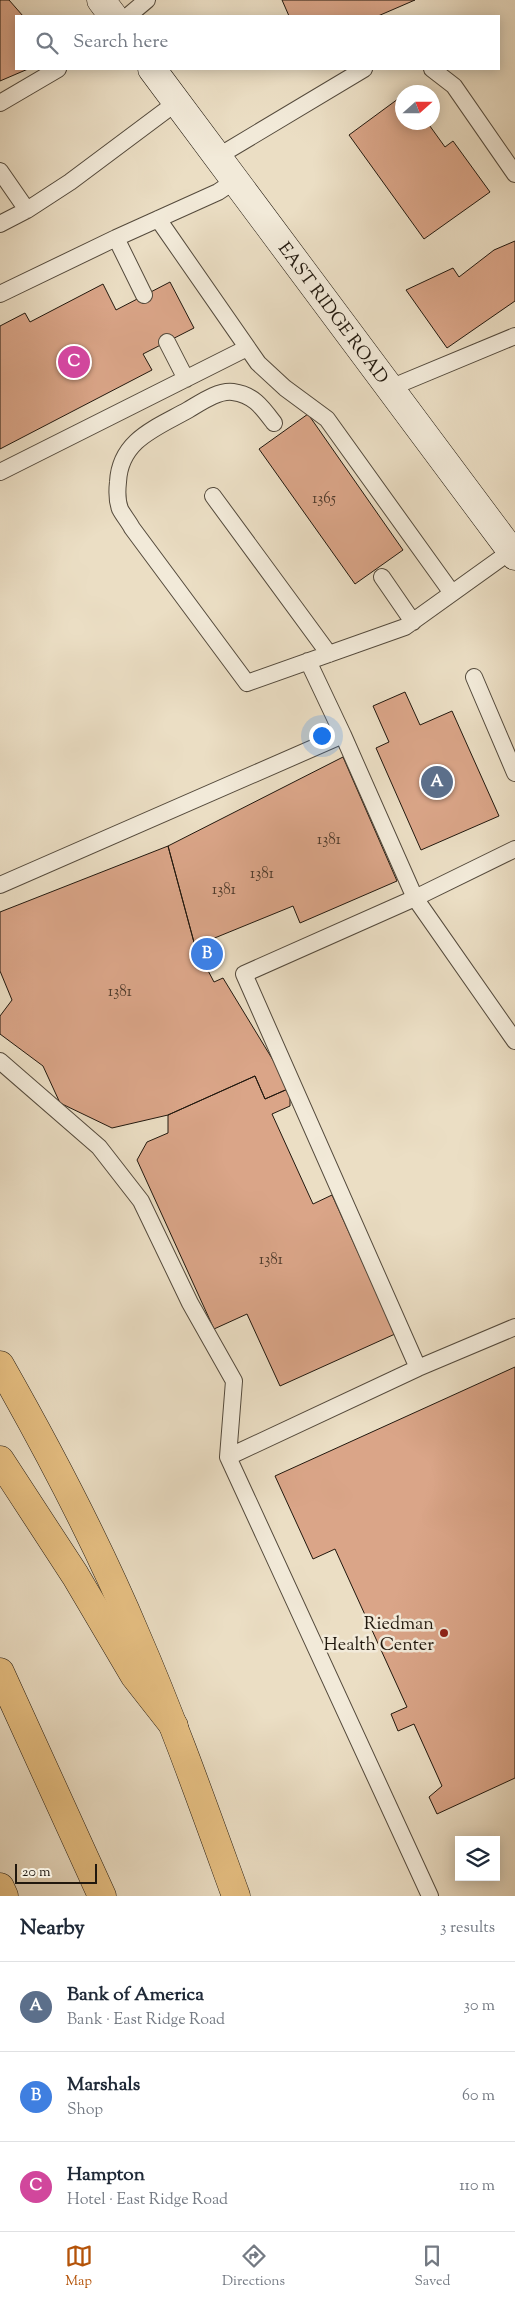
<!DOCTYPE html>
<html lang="en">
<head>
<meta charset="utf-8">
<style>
	body { margin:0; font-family:"Sorts Mill Goudy",serif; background:#f2f2f3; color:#1f2937 }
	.controls { position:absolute; right:15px; bottom:15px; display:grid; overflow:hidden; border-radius:0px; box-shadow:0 2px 12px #0003 }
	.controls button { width:45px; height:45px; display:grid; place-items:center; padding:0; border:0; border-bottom:1px solid #e0e1e3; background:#fff; color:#1f2937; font:25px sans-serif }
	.compass { position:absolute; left:395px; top:85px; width:45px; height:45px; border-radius:50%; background:#fff; box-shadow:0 2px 12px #0003; rotate:69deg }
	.scale { position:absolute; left:15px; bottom:12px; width:82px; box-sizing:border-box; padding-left:5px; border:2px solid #21180e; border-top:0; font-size:14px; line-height:18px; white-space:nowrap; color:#21180e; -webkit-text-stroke:4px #f2ead9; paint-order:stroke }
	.you { position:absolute; left:321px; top:735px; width:18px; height:18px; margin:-12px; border:4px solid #fff; border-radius:50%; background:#1a73e8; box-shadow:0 0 0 8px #1a73e833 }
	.badge { display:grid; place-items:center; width:32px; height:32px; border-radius:50%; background:#b45309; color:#fff; font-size:16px; font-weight:700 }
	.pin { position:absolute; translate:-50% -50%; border:2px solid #fff; box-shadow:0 1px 5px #0006 }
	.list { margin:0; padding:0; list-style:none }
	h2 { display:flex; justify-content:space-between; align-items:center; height:65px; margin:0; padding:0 20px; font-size:21px }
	h2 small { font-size:16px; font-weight:400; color:#747a83 }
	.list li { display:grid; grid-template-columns:32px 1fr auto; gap:15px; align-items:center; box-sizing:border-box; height:90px; padding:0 20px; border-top:1px solid #e0e1e3 }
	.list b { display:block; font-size:19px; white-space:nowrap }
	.list p { margin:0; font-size:16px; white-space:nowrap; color:#747a83 }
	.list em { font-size:16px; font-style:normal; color:#747a83 }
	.icon { flex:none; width:28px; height:28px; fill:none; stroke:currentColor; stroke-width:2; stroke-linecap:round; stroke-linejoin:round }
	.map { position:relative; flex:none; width:515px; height:1896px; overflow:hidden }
	.search { position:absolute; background:#fff; box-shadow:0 2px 12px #0003; left:15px; right:15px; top:15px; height:55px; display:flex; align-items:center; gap:12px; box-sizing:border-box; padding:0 18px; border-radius:0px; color:#747a83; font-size:19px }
	.sheet { height:335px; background:#fff }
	nav { display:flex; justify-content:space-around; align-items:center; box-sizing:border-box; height:70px; border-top:1px solid #e0e1e3; background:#fff; font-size:14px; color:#747a83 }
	nav a { display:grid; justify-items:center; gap:2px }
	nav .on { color:#b45309 }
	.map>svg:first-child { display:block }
</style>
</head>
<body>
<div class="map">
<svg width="515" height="1896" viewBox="0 0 515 1896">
	<rect width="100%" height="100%" fill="#ebdec4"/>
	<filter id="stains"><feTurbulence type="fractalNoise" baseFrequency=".004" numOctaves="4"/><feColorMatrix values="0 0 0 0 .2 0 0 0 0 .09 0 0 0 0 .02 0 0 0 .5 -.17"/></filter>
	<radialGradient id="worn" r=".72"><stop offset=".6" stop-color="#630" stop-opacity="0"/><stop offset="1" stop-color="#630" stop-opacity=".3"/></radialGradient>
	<path fill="#daa588" stroke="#21180e" d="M0 0H9L23 16H16V69H28L0 81Z
		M282 0H415L378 16H289Z
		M402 96V122H427L445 147 453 141 490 192 424 239 349 135Z
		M515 241V301L447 348 406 290 453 268 459 277 494 250Z
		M170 282 194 328 143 354 152 370 0 449V326L25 313 30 322 103 284 116 310Z
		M308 414 403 550 355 584 259 449Z
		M405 692 420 725 452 711 499 816 421 850 376 748 389 742 373 706Z
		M343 757 397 881 300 923 293 906 195 946 168 846Z
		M168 846 195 946 214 982 223 978 290 1088 265 1099 255 1076 168 1115 112 1128 60 1103 43 1066 0 1034V1016L12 1000 0 971V912Z
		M255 1076 265 1099 290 1088V1106L272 1114 313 1204 332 1195 395 1334 280 1386 247 1314 214 1329 137 1160 147 1142 168 1133V1115Z
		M515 1367V1778L437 1814 429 1797 442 1786 414 1724 398 1731 391 1714 407 1707 335 1549 313 1559 275 1476Z"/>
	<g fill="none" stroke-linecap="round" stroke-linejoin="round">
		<g stroke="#544a3c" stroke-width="18">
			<path id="lane" d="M128 16 147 0
				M432 69 454 86 515 174
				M0 103 58 69
				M217 157 364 69
				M0 171 27 210 70 182 177 102
				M158 219 258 363 285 388 327 419 452 593
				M0 224 27 210
				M116 238 144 295
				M0 294 116 238 218 192 236 180
				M167 342 186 379
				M390 388 515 336
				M274 423C262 407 254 395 233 392 218 390 200 403 188 410 156 428 120 440 118 482 117 491 117 501 120 509 123 515 129 522 132 528L247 683 405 627 511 551
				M0 472 247 348
				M213 496 329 654
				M382 577 413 622
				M308 661 343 735 415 898 515 1041
				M474 677 515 773
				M0 885 343 735
				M0 1061 99 1147 141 1201 190 1303 234 1381 228 1457 430 1896
				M418 1368 244 974 415 898 515 849
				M228 1457 418 1368 515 1327"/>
		</g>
		<g stroke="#21180e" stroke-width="29">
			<g id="secondary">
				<path d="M101 0 113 16"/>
				<path id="s1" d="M152 69 515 556"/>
			</g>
		</g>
		<g stroke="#21180e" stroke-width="29">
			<path id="primary" d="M0 1365C50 1453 97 1542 136 1635 173 1720 204 1808 236 1896"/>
		</g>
		<g stroke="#21180e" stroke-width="29">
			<path id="highway" d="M0 1460 75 1575 134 1675 174 1726
				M0 1672 102 1896
				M0 1887 4 1896"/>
		</g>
		<use href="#lane" stroke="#f2ead9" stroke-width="16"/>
		<use href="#secondary" stroke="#f2ead9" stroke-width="28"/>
		<use href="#primary" stroke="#e6bf82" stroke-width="28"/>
		<use href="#highway" stroke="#e6bf82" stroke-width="28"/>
	</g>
	<circle fill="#8f2418" stroke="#f2ead9" stroke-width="2" cx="444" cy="1633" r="5"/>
	<g text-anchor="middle" stroke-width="5" stroke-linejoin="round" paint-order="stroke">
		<g font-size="15" fill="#4f3b2c">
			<text x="324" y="503">1365</text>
			<text x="329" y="844">1381</text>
			<text x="262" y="878">1381</text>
			<text x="224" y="894">1381</text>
			<text x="120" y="996">1381</text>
			<text x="271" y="1264">1381</text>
		</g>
		<g font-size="18" fill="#21180e" stroke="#f2ead9">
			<text dy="6" stroke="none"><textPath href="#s1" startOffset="304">EAST RIDGE ROAD</textPath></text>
		</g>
		<g font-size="18" fill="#21180e" stroke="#f2ead9" text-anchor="end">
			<text x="434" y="1629">Riedman<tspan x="434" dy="21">Health Center</tspan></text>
		</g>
	</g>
	<rect width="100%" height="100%" filter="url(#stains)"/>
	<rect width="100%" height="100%" fill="url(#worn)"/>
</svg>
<div class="controls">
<button><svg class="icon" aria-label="layers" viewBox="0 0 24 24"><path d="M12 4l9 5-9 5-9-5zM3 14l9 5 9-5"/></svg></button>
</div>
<svg class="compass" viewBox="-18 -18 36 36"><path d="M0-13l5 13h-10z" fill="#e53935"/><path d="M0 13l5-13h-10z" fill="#747a83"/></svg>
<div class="scale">20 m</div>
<div class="you"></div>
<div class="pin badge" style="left:437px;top:782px;background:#5c6f8a">A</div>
<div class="pin badge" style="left:207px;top:954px;background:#3f7fe0">B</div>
<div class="pin badge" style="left:74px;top:362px;background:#d1479c">C</div>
<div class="search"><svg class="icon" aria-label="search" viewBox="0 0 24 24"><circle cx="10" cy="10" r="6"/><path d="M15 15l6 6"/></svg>Search here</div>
</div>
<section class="sheet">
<h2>Nearby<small>3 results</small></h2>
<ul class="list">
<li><span class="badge" style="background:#5c6f8a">A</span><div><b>Bank of America</b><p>Bank · East Ridge Road</p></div><em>30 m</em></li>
<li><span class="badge" style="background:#3f7fe0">B</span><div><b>Marshals</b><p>Shop</p></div><em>60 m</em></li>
<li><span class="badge" style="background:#d1479c">C</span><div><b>Hampton</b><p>Hotel · East Ridge Road</p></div><em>110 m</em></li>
</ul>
</section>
<nav>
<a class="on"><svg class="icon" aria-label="map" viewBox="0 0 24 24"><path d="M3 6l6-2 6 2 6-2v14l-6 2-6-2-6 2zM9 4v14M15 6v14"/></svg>Map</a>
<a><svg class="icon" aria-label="directions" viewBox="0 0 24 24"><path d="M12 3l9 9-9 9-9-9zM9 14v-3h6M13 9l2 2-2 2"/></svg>Directions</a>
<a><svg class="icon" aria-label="saved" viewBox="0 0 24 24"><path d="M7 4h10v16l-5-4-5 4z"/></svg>Saved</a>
</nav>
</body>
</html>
